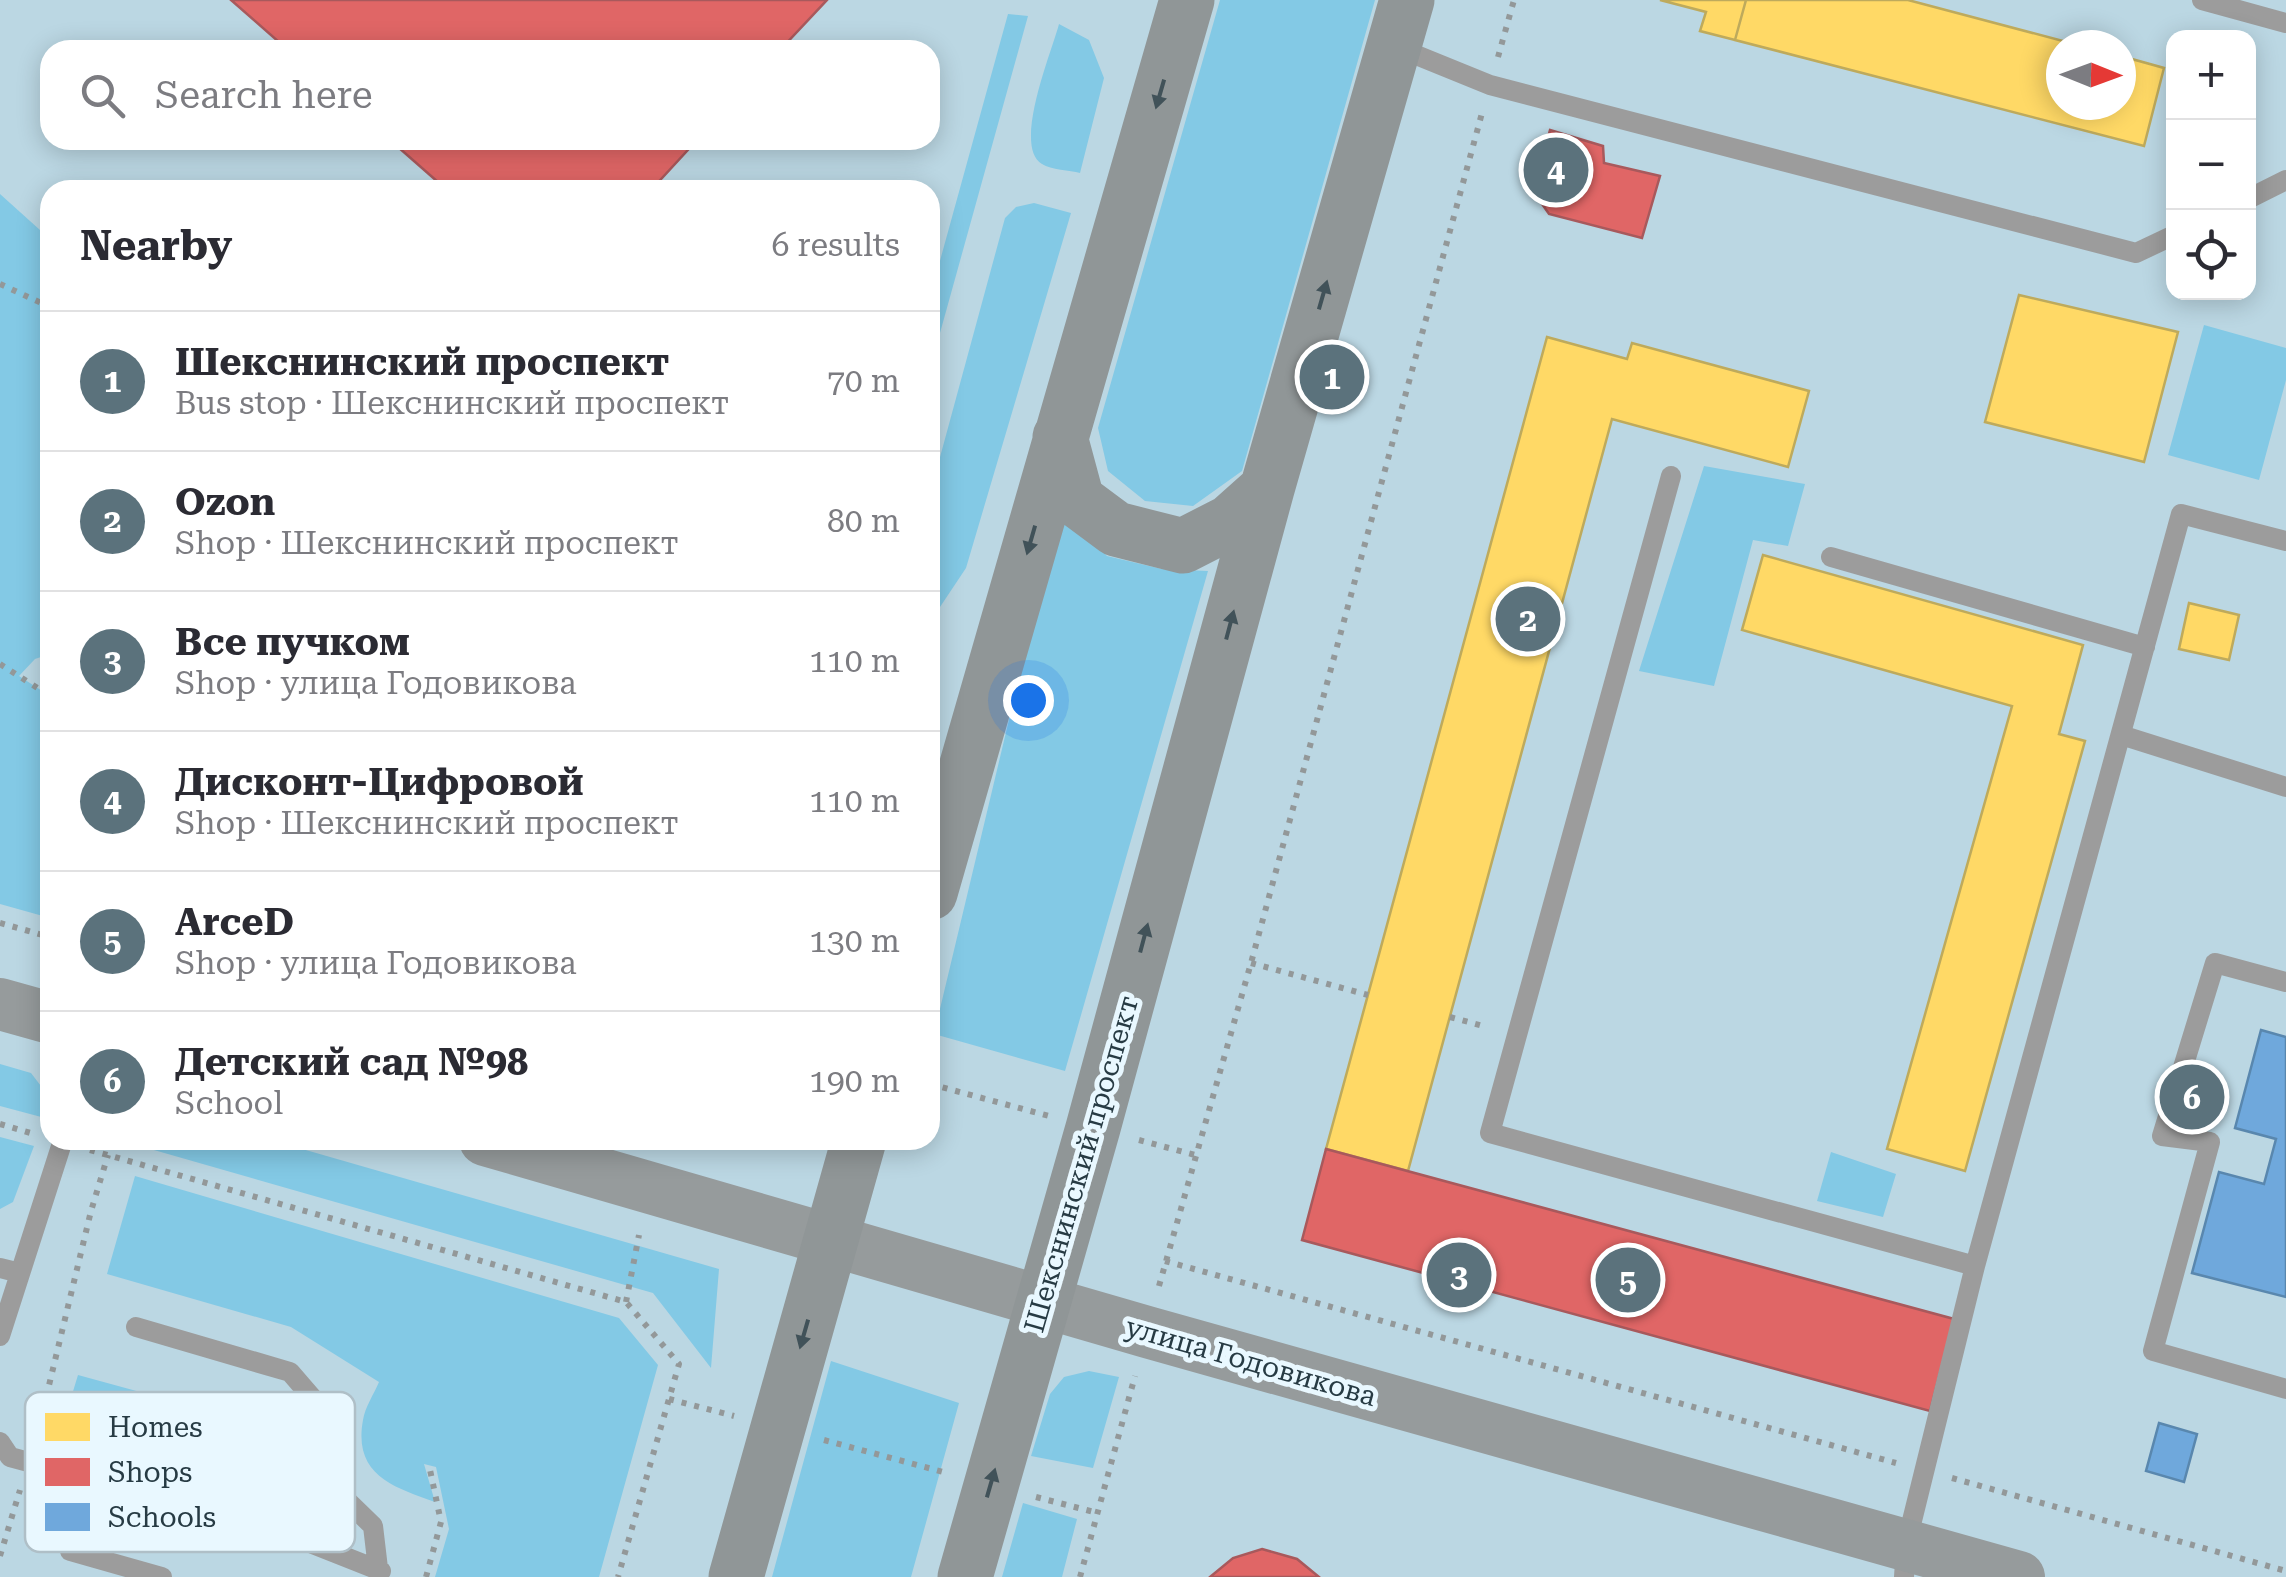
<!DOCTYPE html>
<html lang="en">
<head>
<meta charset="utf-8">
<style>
	body { margin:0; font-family:"Roboto Serif",serif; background:#f7f7f7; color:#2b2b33 }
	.controls { position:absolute; right:30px; top:30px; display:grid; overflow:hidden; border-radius:20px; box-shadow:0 5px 25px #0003 }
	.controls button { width:90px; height:90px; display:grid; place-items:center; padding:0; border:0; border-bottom:2px solid #e1e1e2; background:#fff; color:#2b2b33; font:50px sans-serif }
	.compass { position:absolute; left:2046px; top:30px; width:90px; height:90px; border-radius:50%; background:#fff; box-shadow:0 5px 25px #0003; rotate:91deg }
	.you { position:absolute; left:1028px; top:700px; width:35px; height:35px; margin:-25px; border:8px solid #fff; border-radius:50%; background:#1a73e8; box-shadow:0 0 0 15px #1a73e833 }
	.badge { display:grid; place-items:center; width:65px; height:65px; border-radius:50%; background:#5b727c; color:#fff; font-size:32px; font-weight:700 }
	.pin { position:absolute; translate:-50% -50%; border:5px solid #fff; box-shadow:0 2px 10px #0006 }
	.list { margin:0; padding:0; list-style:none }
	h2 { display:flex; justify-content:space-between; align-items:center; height:130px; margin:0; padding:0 40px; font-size:42px }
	h2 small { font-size:32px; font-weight:400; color:#7c7c81 }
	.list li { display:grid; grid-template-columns:65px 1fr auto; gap:30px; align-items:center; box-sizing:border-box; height:140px; padding:0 40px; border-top:2px solid #e1e1e2 }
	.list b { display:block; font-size:38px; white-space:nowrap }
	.list p { margin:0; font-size:32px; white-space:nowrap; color:#7c7c81 }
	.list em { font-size:32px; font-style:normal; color:#7c7c81 }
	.icon { flex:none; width:55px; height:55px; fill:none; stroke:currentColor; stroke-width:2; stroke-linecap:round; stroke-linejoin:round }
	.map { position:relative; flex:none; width:2286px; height:1577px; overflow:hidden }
	.search { position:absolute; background:#fff; box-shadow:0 5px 25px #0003; left:40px; top:40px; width:900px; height:110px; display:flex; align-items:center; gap:25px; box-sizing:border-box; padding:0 35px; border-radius:30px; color:#7c7c81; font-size:38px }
	.panel { position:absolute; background:#fff; box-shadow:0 5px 25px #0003; left:40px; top:180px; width:900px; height:970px; border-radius:30px }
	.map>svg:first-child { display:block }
</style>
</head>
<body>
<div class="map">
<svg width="2286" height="1577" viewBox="0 0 2286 1577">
	<rect width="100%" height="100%" fill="#bbd7e3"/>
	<path fill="#83c9e5" d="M1220 0H1375L1242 471 1193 506 1145 501 1108 471 1098 428Z
		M1008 14 1028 16 930 369V297Z
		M1059 24 1089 40 1104 78 1080 173C1070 170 1051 170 1042 164 1012 147 1052 51 1059 24Z
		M0 194 50 239V654L35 659 19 676 50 696V918L0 904Z
		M1034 203 1071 213 966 568 930 622V494L1005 218 1016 207Z
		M2204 325 2286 348V380L2259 480 2168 455Z
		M1704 466 1805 484 1788 546 1753 540 1714 686 1639 671Z
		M1060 506 1107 556 1162 569 1208 571 1065 1071 934 1034Z
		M0 1064 31 1073 47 1094 45 1118 0 1106Z
		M0 1137 34 1146 13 1202 0 1209Z
		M119 1140H271L719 1269 711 1368 653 1293Z
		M1831 1152 1896 1174 1883 1217 1817 1201Z
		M135 1176 619 1318 658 1365 599 1577H435L449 1529 436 1467 424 1464 435 1502C393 1487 353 1475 363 1420 365 1407 374 1394 379 1382L291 1327 107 1274Z
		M831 1361 959 1403 911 1577H772Z
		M1089 1371 1119 1377 1093 1468 1031 1456 1050 1394 1064 1377Z
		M78 1375 293 1434C308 1455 316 1476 316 1501L305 1509H289L276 1496 282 1471 86 1417 77 1443 68 1450 56 1447Z
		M1023 1503 1077 1519 1062 1577H1002Z"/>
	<path fill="#ffd966" stroke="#beaa5c" stroke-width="2.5" d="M1660 0H1746L1735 40 1700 31 1706 12Z
		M1746 0H1908L2078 45H2061V105H2121V56L2164 68 2144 146 1735 40Z
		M2019 295 2178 332 2144 462 1985 422Z
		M1547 337 1627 359 1632 343 1809 391 1788 467 1612 419 1408 1171 1326 1149Z
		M1763 555 2083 645 2059 734 2085 741 1965 1171 1887 1149 2012 706 1742 630Z
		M2189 603 2239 615 2229 660 2179 649Z"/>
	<path fill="#e06666" stroke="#a8595c" stroke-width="2.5" d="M231 0H827L780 50H288Z
		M1550 130 1603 146 1604 163 1660 176 1642 238 1549 214 1533 191Z
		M390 140H697L651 190H447Z
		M1326 1149 1954 1319 1930 1411 1302 1240Z
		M1262 1549 1297 1559 1319 1577H1210L1233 1558Z"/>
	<path fill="#6fa8dc" stroke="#5987ae" stroke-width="2.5" d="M2261 1030 2286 1037V1297L2192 1273 2219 1172 2264 1184 2276 1139 2235 1128Z
		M2159 1423 2197 1434 2184 1482 2146 1471Z"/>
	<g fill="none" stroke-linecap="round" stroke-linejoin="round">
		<path stroke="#939899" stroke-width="6" stroke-dasharray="5 8" stroke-linecap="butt" d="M1498 57 1514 0
			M0 284 50 307
			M0 664 50 696
			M0 923 50 937
			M1251 963 1368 995
			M1450 1017 1487 1027
			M930 1084 1049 1116
			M0 1124 34 1134
			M1139 1140 1195 1155
			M90 1150 626 1302 679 1364 618 1577
			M1165 1261 1896 1463
			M1159 1286 1251 963 1482 113
			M626 1302 639 1235
			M669 1399 734 1416
			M37 1435 91 1211 108 1155
			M824 1440 947 1473
			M1952 1478 2286 1571
			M1036 1497 1098 1513
			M0 1556 20 1490
			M426 1577 441 1522 429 1465
			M1080 1577 1135 1376"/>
		<path stroke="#9c9c9c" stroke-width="20" d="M2202 0 2286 23
			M1394 46 1490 85 2136 253 2174 235
			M2248 199 2286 180
			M1671 476 1490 1133 1975 1266
			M1831 557 2145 647
			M2121 735 2286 787
			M2286 982 2215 963 2162 1136 2210 1142 2153 1351 2286 1389
			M0 1268 20 1273
			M136 1327 290 1372 328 1416 340 1494 373 1526 379 1577
			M0 1336 63 1140
			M0 1442 10 1457 267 1526 381 1571
			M70 1551 162 1577
			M1904 1577 1906 1545 1975 1266 2181 514 2286 541"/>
		<path stroke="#969b9c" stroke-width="52" d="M0 1004 50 1018
			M485 1140 1147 1332 2019 1577"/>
		<path stroke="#909697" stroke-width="55" d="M1060 437 1077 500 1116 529 1183 546 1230 522 1267 489
			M930 893 1187 0
			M736 1577 859 1140
			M965 1577 1093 1128 1267 489 1407 0"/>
	</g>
	<defs><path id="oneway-solid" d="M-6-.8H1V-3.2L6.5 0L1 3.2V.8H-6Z" transform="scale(2.5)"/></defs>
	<g fill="#415259">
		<use href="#oneway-solid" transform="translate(1160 94) rotate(106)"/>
		<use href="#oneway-solid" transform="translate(1323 295) rotate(-74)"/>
		<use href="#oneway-solid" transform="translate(1031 540) rotate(106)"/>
		<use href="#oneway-solid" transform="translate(1230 625) rotate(-75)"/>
		<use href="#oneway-solid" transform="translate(1144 938) rotate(-75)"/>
		<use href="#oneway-solid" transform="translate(804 1334) rotate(106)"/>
		<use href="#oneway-solid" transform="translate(991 1483) rotate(-74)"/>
	</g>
	<g text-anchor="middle" stroke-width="10" stroke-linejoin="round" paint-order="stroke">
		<g font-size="28" fill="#273b44" stroke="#e9f8ff">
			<text transform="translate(1081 1164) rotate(-74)" y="10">Шекснинский проспект</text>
			<text transform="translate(1251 1361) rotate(16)" y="10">улица Годовикова</text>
		</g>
	</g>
	<rect x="25" y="1392" width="330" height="160" rx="15" fill="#e9f8ff" stroke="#afbfc7" stroke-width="2.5"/>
	<rect x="45" y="1413" width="45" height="28" fill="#ffd966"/>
	<rect x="45" y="1458" width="45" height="28" fill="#e06666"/>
	<rect x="45" y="1503" width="45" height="28" fill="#6fa8dc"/>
	<g font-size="28" fill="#273b44">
		<text x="108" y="1437">Homes</text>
		<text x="108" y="1482">Shops</text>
		<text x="108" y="1527">Schools</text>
	</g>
</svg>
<div class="controls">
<button>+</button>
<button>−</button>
<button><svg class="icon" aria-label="locate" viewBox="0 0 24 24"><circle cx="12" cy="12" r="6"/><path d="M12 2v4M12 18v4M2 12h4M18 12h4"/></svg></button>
</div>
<svg class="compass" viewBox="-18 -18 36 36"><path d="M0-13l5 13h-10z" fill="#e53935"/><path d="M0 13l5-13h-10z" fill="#7c7c81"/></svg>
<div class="you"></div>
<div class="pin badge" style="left:1332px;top:377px">1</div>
<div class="pin badge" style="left:1528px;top:619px">2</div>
<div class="pin badge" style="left:1459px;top:1275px">3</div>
<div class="pin badge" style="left:1556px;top:170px">4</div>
<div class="pin badge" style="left:1628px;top:1280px">5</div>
<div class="pin badge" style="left:2192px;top:1097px">6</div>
<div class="search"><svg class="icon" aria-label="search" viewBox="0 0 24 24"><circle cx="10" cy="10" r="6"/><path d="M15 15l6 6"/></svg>Search here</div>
<section class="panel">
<h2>Nearby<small>6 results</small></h2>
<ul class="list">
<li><span class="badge">1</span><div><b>Шекснинский проспект</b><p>Bus stop · Шекснинский проспект</p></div><em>70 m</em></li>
<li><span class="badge">2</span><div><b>Ozon</b><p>Shop · Шекснинский проспект</p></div><em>80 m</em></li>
<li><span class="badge">3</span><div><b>Все пучком</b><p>Shop · улица Годовикова</p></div><em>110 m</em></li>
<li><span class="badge">4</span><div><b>Дисконт-Цифровой</b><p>Shop · Шекснинский проспект</p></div><em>110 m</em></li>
<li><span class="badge">5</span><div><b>ArceD</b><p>Shop · улица Годовикова</p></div><em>130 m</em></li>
<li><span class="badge">6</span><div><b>Детский сад №98</b><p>School</p></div><em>190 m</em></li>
</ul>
</section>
</div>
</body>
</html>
